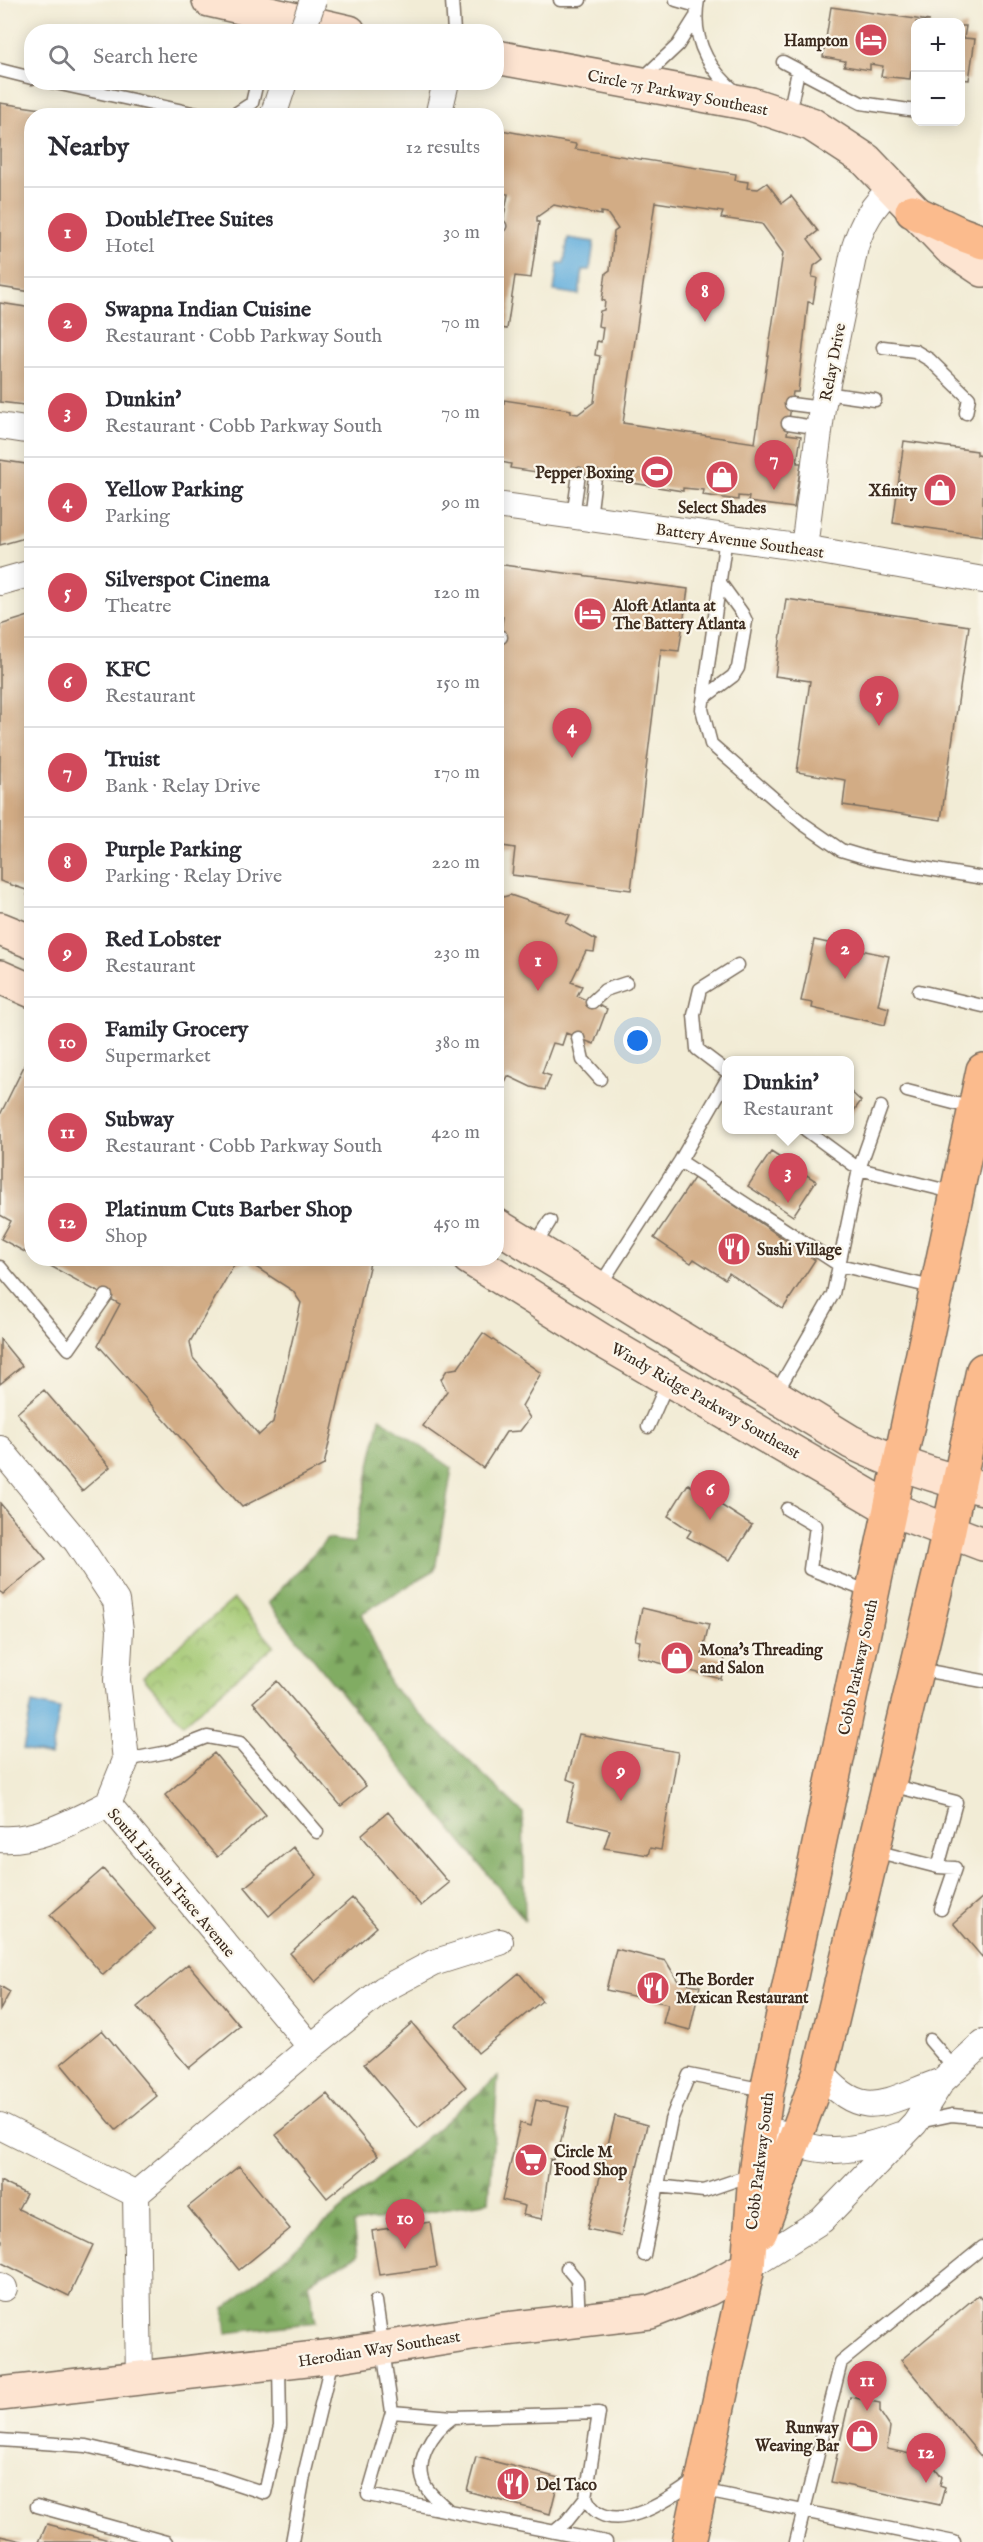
<!DOCTYPE html>
<html lang="en">
<head>
<meta charset="utf-8">
<style>
	body { margin:0; font-family:"IM FELL English",serif; background:#f7f7f7; color:#2b2b33 }
	.controls { position:absolute; right:18px; top:18px; display:grid; overflow:hidden; border-radius:12px; box-shadow:0 3px 15px #0003 }
	.controls button { width:54px; height:54px; display:grid; place-items:center; padding:0; border:0; border-bottom:2px solid #e1e1e2; background:#fff; color:#2b2b33; font:30px sans-serif }
	.you { position:absolute; left:638px; top:1041px; width:21px; height:21px; margin:-15px; border:4px solid #fff; border-radius:50%; background:#1a73e8; box-shadow:0 0 0 9px #1a73e833 }
	.badge { display:grid; place-items:center; width:39px; height:39px; border-radius:50%; background:#d1495b; color:#fff; font-size:20px; font-weight:700 }
	.pin { position:absolute; translate:-50% -50px; filter:drop-shadow(0 2px 3px #0008) }
	.pin::after { content:''; position:absolute; top:32px; width:21px; height:18px; background:inherit; clip-path:polygon(0 0,100% 0,50% 100%) }
	.popup { position:absolute; left:722px; top:1056px; width:132px; height:78px; box-sizing:border-box; display:grid; place-content:center; border-radius:12px; background:#fff; filter:drop-shadow(0 2px 4px #0005); font-size:20px; white-space:nowrap; color:#7c7c81 }
	.popup b { font-size:22px; color:#2b2b33 }
	.popup::after { content:''; position:absolute; left:50%; top:100%; margin-left:-12px; border:12px solid transparent; border-top-color:#fff }
	.list { margin:0; padding:0; list-style:none }
	h2 { display:flex; justify-content:space-between; align-items:center; height:78px; margin:0; padding:0 24px; font-size:26px }
	h2 small { font-size:20px; font-weight:400; color:#7c7c81 }
	.list li { display:grid; grid-template-columns:39px 1fr auto; gap:18px; align-items:center; box-sizing:border-box; height:90px; padding:0 24px; border-top:2px solid #e1e1e2 }
	.list b { display:block; font-size:22px; white-space:nowrap }
	.list p { margin:0; font-size:20px; white-space:nowrap; color:#7c7c81 }
	.list em { font-size:20px; font-style:normal; color:#7c7c81 }
	.icon { flex:none; width:33px; height:33px; fill:none; stroke:currentColor; stroke-width:2; stroke-linecap:round; stroke-linejoin:round }
	.map { position:relative; flex:none; width:983px; height:2542px; overflow:hidden }
	.search { position:absolute; background:#fff; box-shadow:0 3px 15px #0003; left:24px; top:24px; width:480px; height:66px; display:flex; align-items:center; gap:15px; box-sizing:border-box; padding:0 21px; border-radius:24px; color:#7c7c81; font-size:22px }
	.panel { position:absolute; background:#fff; box-shadow:0 3px 15px #0003; left:24px; top:108px; width:480px; height:1158px; border-radius:24px }
	.map>svg:first-child { display:block }
</style>
</head>
<body>
<div class="map">
<svg width="983" height="2542" viewBox="0 0 983 2542">
	<defs>
		<pattern id="forest-firs" width="22" height="20" patternUnits="userSpaceOnUse" patternTransform="scale(1.5)"><rect width="22" height="20" fill="#81ac63"/><path d="M5 1l3.5 6h-7zM16 11l3.5 6h-7z" fill="#6b8c51"/></pattern>
		<pattern id="park-crowns" width="20" height="18" patternUnits="userSpaceOnUse" patternTransform="scale(1.5)"><rect width="20" height="18" fill="#a2c771"/><path d="M2 6a3 3 0 1 1 6 0M12 15a3 3 0 1 1 6 0" fill="none" stroke="#85a25c"/></pattern>
	</defs>
	<rect width="100%" height="100%" fill="#fbf7ec"/>
	<filter id="ink" filterUnits="userSpaceOnUse"><feTurbulence type="fractalNoise" baseFrequency=".0167" numOctaves="2"/><feDisplacementMap in="SourceGraphic" scale="12" xChannelSelector="R" yChannelSelector="G"/><feConvolveMatrix kernelMatrix="1 2 1 2 8 2 1 2 1" color-interpolation-filters="sRGB"/></filter>
	<filter id="wash" filterUnits="userSpaceOnUse"><feTurbulence type="fractalNoise" baseFrequency=".008" numOctaves="4" result="noise"/><feDisplacementMap in="SourceGraphic" scale="24" xChannelSelector="R" yChannelSelector="G"/><feGaussianBlur stdDeviation="1.35" result="paint"/><feColorMatrix in="noise" values="0 0 0 0 0 0 0 0 0 0 0 0 0 0 0 0 0 1.4 0 .05"/><feComposite in="paint" operator="in"/></filter>
	<g filter="url(#wash)">
		<rect width="100%" height="100%" fill="#f2ecd6"/>
		<path fill="url(#forest-firs)" stroke="#5e6b40" stroke-width="1.5" d="M380 1418 452 1468 435 1570 362 1613 391 1686 523 1813 525 1920 268 1603 327 1539 354 1543Z
			M498 2077 489 2201 353 2224 357 2256 308 2282 316 2322 227 2333 224 2309Z"/>
		<path fill="url(#park-crowns)" stroke="#6e7848" stroke-width="1.5" d="M234 1599 274 1646 183 1724 143 1677Z"/>
		<path fill="#62addb" stroke="#4e6c7c" stroke-width="1.5" d="M568 238 594 242 590 270H583L579 295 554 291 558 263H564Z
			M32 1703 60 1709 51 1756 23 1750Z"/>
		<g id="blocks">
			<path fill="#d2ac85" fill-rule="evenodd" d="M831 7 930 21 916 22V72L911 71 910 79 881 76 883 66 870 64V70L844 66 845 61 823 57Z
				M960 26H966L964 38 975 39 969 80 960 79Z
				M0 103 76 114 32 116V292L0 287Z
				M496 129 576 144 575 149 736 174 735 180 748 182 747 188 758 189 767 183 782 203 791 196 818 231 808 239 823 259 814 266 812 277 817 278 813 303 808 302 798 392H793L787 434 801 436 797 463H801L794 508 748 502 749 497 738 496V500L703 495 704 490 683 488V491L569 473V477L510 468 511 464 496 461V401L504 403V400L571 410V413L578 414 594 402 600 356 595 355 597 341 601 342 603 327 598 326 600 311 604 310 605 301 602 300 606 273 610 270 614 232 618 229 607 213 601 212V215L554 205 537 217V222H539L531 278 515 276 507 329 496 327V262L508 194 496 192ZM655 202 723 212 721 218 762 224 783 253 755 443 623 423Z
				M0 303 32 308V406L0 402Z
				M904 441 977 451V455L983 456V536L893 523Z
				M0 460 32 465V536L0 545Z
				M496 564 688 589 679 651 661 649 631 890 512 875 515 848 496 845V670L503 617 496 616Z
				M786 599 969 626 941 820 843 805 846 780 797 772 810 681 775 676Z
				M32 615V896L27 895 29 891 0 881V625Z
				M510 895 570 915 566 923 596 940 594 952 586 951 571 982 582 986 577 996 607 1009 594 1044 566 1033 562 1045 553 1043 542 1073 551 1076 545 1090 531 1087 508 1076 503 1086 496 1084V899Z
				M814 940 889 956 878 1005 889 1008 885 1025 812 1008 813 1003 801 1001Z
				M32 1050V1256L1 1239 11 1221 0 1215V1115Z
				M850 1091 861 1101 850 1116Z
				M771 1152 816 1181 793 1216 748 1186Z
				M694 1178 815 1260 783 1309 729 1273 725 1279 694 1259 691 1263 654 1238Z
				M36 1258H371L324 1465 242 1507 98 1345 120 1304ZM248 1262 293 1291 301 1303 273 1422 259 1435 193 1358 190 1342 234 1265Z
				M483 1333 541 1373 522 1406 530 1418 520 1431 506 1432 483 1468 423 1426 447 1391 441 1379 447 1370 458 1368Z
				M0 1339 22 1366 0 1384Z
				M44 1390 110 1467 82 1491 17 1413Z
				M688 1484 752 1525 730 1560 687 1537 691 1531 668 1516Z
				M0 1503 46 1559 3 1594 0 1591Z
				M642 1608 709 1624 702 1654 725 1659 721 1679 637 1657 640 1641 635 1640Z
				M277 1681 366 1786 341 1806 253 1702Z
				M579 1734 678 1752 661 1850 650 1848 648 1855 604 1848 610 1830 567 1820 576 1782 567 1779Z
				M214 1753 266 1815 217 1857 165 1795Z
				M388 1812 449 1883 421 1906 361 1835Z
				M293 1847 317 1875 269 1916 245 1887Z
				M103 1869 155 1929 103 1975 50 1915Z
				M983 1897V1955L982 1957 953 1923Z
				M352 1898 377 1927 315 1982 290 1953Z
				M616 1949 666 1961 678 1981 700 1986 690 2030 663 2023 668 2004 606 1990Z
				M188 1964 240 2026 189 2068 137 2007Z
				M519 1973 542 2001 478 2053 456 2025Z
				M0 1986 10 1992 0 2010Z
				M412 2023 466 2087 418 2128 364 2064Z
				M102 2030 157 2096 116 2130 61 2064Z
				M327 2094 378 2156 327 2198 276 2135Z
				M536 2100 569 2107 560 2145 557 2144 553 2160 550 2159 542 2219 523 2215 525 2206 502 2200 520 2123 530 2126Z
				M615 2116 647 2125 621 2236 587 2229Z
				M239 2166 290 2229 239 2270 188 2207Z
				M0 2181 26 2194 18 2209 93 2245 69 2296 0 2262 2 2240 0 2238Z
				M430 2222 437 2267 379 2275 372 2231Z
				M978 2295 983 2301V2459L901 2360Z
				M850 2397 880 2403V2412L890 2427 887 2449 928 2458 942 2477 940 2485 945 2487 940 2505 831 2482Z
				M476 2457 559 2478 550 2514 467 2491Z
				M47 2524 113 2541V2542H39Z
				M0 2536 22 2541V2542H0Z"/>
		</g>
	</g>
	<g filter="url(#ink)">
		<use href="#blocks" fill-opacity="0" stroke="#7b6e5e" stroke-width="1.5"/>
		<g fill="none" stroke-linecap="round" stroke-linejoin="round">
			<g stroke="#7b6e5e" stroke-width="15">
				<path id="lane" d="M452 0 454 32
					M560 0H580
					M676 0 697 6
					M698 0C691 38 707 68 736 92
					M783 62 861 103 916 111
					M0 70 32 78
					M641 80 678 45 695 18
					M51 82 206 116
					M789 114 798 71
					M225 116 235 114 252 103 257 82
					M496 225 500 226
					M883 347 915 351 930 360 969 398 966 413
					M825 393 875 400
					M791 404 822 408
					M788 423 820 428
					M573 516 579 474
					M590 518 595 477
					M726 537 702 709 711 744 802 823 841 850 871 859 983 878
					M496 637H501
					M705 697 733 676 738 668 746 621 742 613 721 584
					M919 991 983 1006
					M592 1002 605 990 626 983
					M578 1038 583 1060 600 1079
					M726 1071 697 1049 694 1015 700 989 738 965
					M907 1091 973 1108
					M806 1130 859 1169 956 1193
					M680 1161 839 1265 936 1288
					M534 1247 550 1221
					M0 1267 69 1349 106 1296
					M599 1287 680 1161 726 1081
					M775 1395 833 1294 859 1169 881 1107
					M648 1427 669 1379
					M787 1509 816 1526 810 1569 872 1593
					M917 1669 983 1681
					M126 1760 168 1752 207 1737 240 1743 317 1832
					M891 1785 956 1802 938 1867
					M875 1851 938 1867 955 1868 941 1909
					M930 2040 955 2069
					M919 2122 952 2115 983 2118
					M657 2186 704 2191 751 2175
					M644 2255 671 2120 689 2075 765 2090
					M567 2268 577 2280 579 2319
					M376 2301 392 2412 368 2495 606 2542
					M392 2412 453 2417 599 2413 586 2497C604 2542 669 2502 696 2479
					M0 2440 86 2446 213 2476 265 2493 280 2426 279 2364
					M701 2490 954 2542
					M37 2506 166 2542
					M449 2511C441 2503 431 2496 426 2487 412 2461 433 2431 453 2417
					M554 2532 567 2521 586 2497
					M292 2542 305 2471 332 2359
					M796 2542 841 2362 983 2247"/>
			</g>
			<g stroke="#7b6e5e" stroke-width="28">
				<path id="street" d="M273 116 284 82
					M438 116 446 82
					M0 426 32 431
					M496 505 804 548 983 580
					M804 548 822 408 855 247C863 222 872 206 892 188
					M0 582 32 573
					M0 1449 77 1542 116 1601 120 1630 117 1680 126 1760 108 1804
					M108 1804 311 2047
					M0 1839C37 1842 76 1820 108 1804
					M820 2071C863 2125 887 2100 942 2081
					M0 2126 136 2194
					M780 2133C817 2160 860 2150 900 2135
					M136 2194 311 2047 384 1989 433 1963 500 1942
					M136 2194 139 2379
					M748 2267 822 2220 915 2123 942 2081 983 2043
					M0 2286 4 2288"/>
			</g>
			<g stroke="#7b6e5e" stroke-width="36">
				<path id="secondary" d="M209 0 349 32
					M496 57 751 104 811 124 866 160 950 248 983 270
					M0 929 32 942
					M0 977 32 991
					M496 1225 851 1442C893 1462 938 1478 983 1488
					M469 1258 601 1340 891 1509 983 1544
					M0 2394 333 2356 497 2330 650 2312 708 2289 748 2267"/>
			</g>
			<g stroke="#7b6e5e" stroke-width="36">
				<path id="primary" d="M761 2231 820 2071 940 1571 983 1370
					M689 2542 748 2267 755 2173 767 2090 983 1070"/>
			</g>
			<g stroke="#7b6e5e" stroke-width="36">
				<path id="highway" d="M912 211 961 234 983 242"/>
			</g>
			<use href="#lane" stroke="#fff" stroke-width="12"/>
			<use href="#street" stroke="#fff" stroke-width="26"/>
			<use href="#secondary" stroke="#fde4d1" stroke-width="33"/>
			<use href="#primary" stroke="#fbbb8d" stroke-width="33"/>
			<use href="#highway" stroke="#fbbb8d" stroke-width="33"/>
			<g stroke="#7b6e5e" stroke-width="28" stroke-linecap="butt">
				<path id="street-bridge" d="M302 32 313 0"/>
			</g>
			<use href="#street-bridge" stroke="#fff" stroke-width="26"/>
		</g>
	</g>
	<defs>
		<g id="hotel-disc" transform="scale(1.725)"><circle r="9.5" fill="#d1495b" stroke="#fbf7ec"/><path d="M-6-4.5h1.5V1H6V5H4.5V3h-9V5H-6ZM-4 0a1.8 1.8 0 1 1 3.6 0ZM.5 0V-2.5h3Q6-2.5 6 0Z" fill="#fff"/></g>
		<g id="stadium-disc" transform="scale(1.725)"><circle r="9.5" fill="#d1495b" stroke="#fbf7ec"/><path d="M0-5a6.5 5 0 1 0 0 10a6.5 5 0 1 0 0-10ZM-3.5-1.8h7v3.6h-7Z" fill="#fff"/></g>
		<g id="shop-disc" transform="scale(1.725)"><circle r="9.5" fill="#d1495b" stroke="#fbf7ec"/><path d="M-5-2.5h2.3a2.7 3.5 0 0 1 5.4 0H5L5.5 6h-11ZM-1.5-2.5h3a1.5 2.3 0 0 0-3 0Z" fill="#fff"/></g>
		<g id="restaurant-disc" transform="scale(1.725)"><circle r="9.5" fill="#d1495b" stroke="#fbf7ec"/><path d="M-5-6h1v4h1v-4h1v4h1v-4h1v5L-1.5 .5V6h-2V.5L-5-1ZM5-6V6H3V1.5H1.5Q1.5-4 5-6Z" fill="#fff"/></g>
		<g id="supermarket-disc" transform="scale(1.725)"><circle r="9.5" fill="#d1495b" stroke="#fbf7ec"/><path d="M-6-5.5h2.5l.6 2H6L4.5 2H-2.5L-4.4-4H-6ZM-1.5 3.2a1.3 1.3 0 1 0 .1 0ZM3 3.2a1.3 1.3 0 1 0 .1 0Z" fill="#fff"/></g>
	</defs>
	<g fill-rule="evenodd">
		<use href="#hotel-disc" x="871" y="40"/>
		<use href="#stadium-disc" x="657" y="472"/>
		<use href="#shop-disc" x="722" y="477"/>
		<use href="#shop-disc" x="940" y="490"/>
		<use href="#hotel-disc" x="590" y="614"/>
		<use href="#restaurant-disc" x="734" y="1249"/>
		<use href="#shop-disc" x="677" y="1658"/>
		<use href="#restaurant-disc" x="653" y="1988"/>
		<use href="#supermarket-disc" x="531" y="2160"/>
		<use href="#shop-disc" x="862" y="2436"/>
		<use href="#restaurant-disc" x="513" y="2484"/>
	</g>
	<g text-anchor="middle" stroke-width="4.5" stroke-linejoin="round" paint-order="stroke">
		<g font-size="16" font-weight="bold" fill="#3b2a1e" stroke="#fbf7ec" text-anchor="start">
			<text x="848" y="46" text-anchor="end">Hampton</text>
			<text x="634" y="478" text-anchor="end">Pepper Boxing</text>
			<text x="917" y="496" text-anchor="end">Xfinity</text>
			<text x="722" y="513" text-anchor="middle">Select Shades</text>
			<text x="613" y="611">Aloft Atlanta at<tspan x="613" dy="18">The Battery Atlanta</tspan></text>
			<text x="757" y="1255">Sushi Village</text>
			<text x="700" y="1655">Mona's Threading<tspan x="700" dy="18">and Salon</tspan></text>
			<text x="676" y="1985">The Border<tspan x="676" dy="18">Mexican Restaurant</tspan></text>
			<text x="554" y="2157">Circle M<tspan x="554" dy="18">Food Shop</tspan></text>
			<text x="839" y="2433" text-anchor="end">Runway<tspan x="839" dy="18">Weaving Bar</tspan></text>
			<text x="536" y="2490">Del Taco</text>
		</g>
		<g font-size="16" fill="#3b2a1e" stroke="#fbf7ec">
			<text transform="translate(678 92) rotate(11)" y="6">Circle 75 Parkway Southeast</text>
			<text transform="translate(832 362) rotate(-79)" y="6">Relay Drive</text>
			<text transform="translate(740 540) rotate(8)" y="6">Battery Avenue Southeast</text>
			<text transform="translate(706 1400) rotate(30)" y="6">Windy Ridge Parkway Southeast</text>
			<text transform="translate(857 1667) rotate(-78)" y="6">Cobb Parkway South</text>
			<text transform="translate(172 1882) rotate(50)" y="6">South Lincoln Trace Avenue</text>
			<text transform="translate(759 2161) rotate(-83)" y="6">Cobb Parkway South</text>
			<text transform="translate(379 2348) rotate(-9)" y="6">Herodian Way Southeast</text>
		</g>
	</g>
</svg>
<div class="controls">
<button>+</button>
<button>−</button>
</div>
<div class="you"></div>
<div class="pin badge" style="left:538px;top:991px">1</div>
<div class="pin badge" style="left:845px;top:979px">2</div>
<div class="pin badge" style="left:788px;top:1203px">3</div>
<div class="popup"><b>Dunkin'</b>Restaurant</div>
<div class="pin badge" style="left:572px;top:758px">4</div>
<div class="pin badge" style="left:879px;top:726px">5</div>
<div class="pin badge" style="left:710px;top:1520px">6</div>
<div class="pin badge" style="left:774px;top:490px">7</div>
<div class="pin badge" style="left:705px;top:322px">8</div>
<div class="pin badge" style="left:621px;top:1801px">9</div>
<div class="pin badge" style="left:405px;top:2249px">10</div>
<div class="pin badge" style="left:867px;top:2411px">11</div>
<div class="pin badge" style="left:926px;top:2483px">12</div>
<div class="search"><svg class="icon" aria-label="search" viewBox="0 0 24 24"><circle cx="10" cy="10" r="6"/><path d="M15 15l6 6"/></svg>Search here</div>
<section class="panel">
<h2>Nearby<small>12 results</small></h2>
<ul class="list">
<li><span class="badge">1</span><div><b>DoubleTree Suites</b><p>Hotel</p></div><em>30 m</em></li>
<li><span class="badge">2</span><div><b>Swapna Indian Cuisine</b><p>Restaurant · Cobb Parkway South</p></div><em>70 m</em></li>
<li><span class="badge">3</span><div><b>Dunkin'</b><p>Restaurant · Cobb Parkway South</p></div><em>70 m</em></li>
<li><span class="badge">4</span><div><b>Yellow Parking</b><p>Parking</p></div><em>90 m</em></li>
<li><span class="badge">5</span><div><b>Silverspot Cinema</b><p>Theatre</p></div><em>120 m</em></li>
<li><span class="badge">6</span><div><b>KFC</b><p>Restaurant</p></div><em>150 m</em></li>
<li><span class="badge">7</span><div><b>Truist</b><p>Bank · Relay Drive</p></div><em>170 m</em></li>
<li><span class="badge">8</span><div><b>Purple Parking</b><p>Parking · Relay Drive</p></div><em>220 m</em></li>
<li><span class="badge">9</span><div><b>Red Lobster</b><p>Restaurant</p></div><em>230 m</em></li>
<li><span class="badge">10</span><div><b>Family Grocery</b><p>Supermarket</p></div><em>380 m</em></li>
<li><span class="badge">11</span><div><b>Subway</b><p>Restaurant · Cobb Parkway South</p></div><em>420 m</em></li>
<li><span class="badge">12</span><div><b>Platinum Cuts Barber Shop</b><p>Shop</p></div><em>450 m</em></li>
</ul>
</section>
</div>
</body>
</html>
